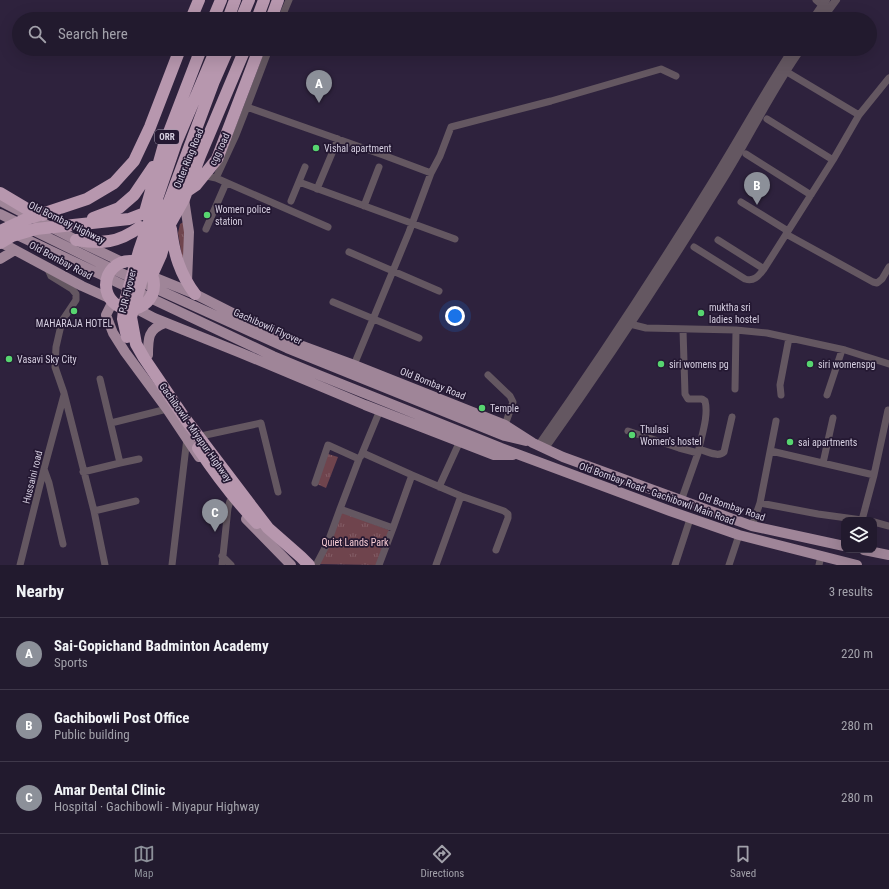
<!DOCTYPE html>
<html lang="en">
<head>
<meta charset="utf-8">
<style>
	body { margin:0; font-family:"Roboto Condensed",sans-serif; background:#2e273a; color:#f1f3f6 }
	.controls { position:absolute; right:12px; bottom:12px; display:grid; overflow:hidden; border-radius:8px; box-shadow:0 4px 16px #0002 }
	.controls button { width:36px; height:36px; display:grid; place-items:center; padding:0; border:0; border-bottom:1px solid #3f384a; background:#221a2e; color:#f1f3f6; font:20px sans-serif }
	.you { position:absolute; left:455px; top:316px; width:14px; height:14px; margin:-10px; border:3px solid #fff; border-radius:50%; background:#1a73e8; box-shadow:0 0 0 6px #1a73e833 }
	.badge { display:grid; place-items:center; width:26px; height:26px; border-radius:50%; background:#8c9099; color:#fff; font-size:13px; font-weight:700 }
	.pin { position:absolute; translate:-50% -33px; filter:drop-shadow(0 1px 2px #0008) }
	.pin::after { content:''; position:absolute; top:21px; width:14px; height:12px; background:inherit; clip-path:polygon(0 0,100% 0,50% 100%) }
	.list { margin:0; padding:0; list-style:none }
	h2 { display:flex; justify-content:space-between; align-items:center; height:52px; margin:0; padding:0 16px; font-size:17px }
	h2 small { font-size:13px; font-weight:400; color:#a2a1aa }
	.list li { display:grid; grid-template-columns:26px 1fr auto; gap:12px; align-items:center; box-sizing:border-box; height:72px; padding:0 16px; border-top:1px solid #3f384a }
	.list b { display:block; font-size:15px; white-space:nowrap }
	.list p { margin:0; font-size:13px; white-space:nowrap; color:#a2a1aa }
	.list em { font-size:13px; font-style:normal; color:#a2a1aa }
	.icon { flex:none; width:22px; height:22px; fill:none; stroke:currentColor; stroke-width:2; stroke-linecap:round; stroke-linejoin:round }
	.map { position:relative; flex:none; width:889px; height:565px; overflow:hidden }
	.search { position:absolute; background:#221a2e; box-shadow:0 4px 16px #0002; left:12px; right:12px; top:12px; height:44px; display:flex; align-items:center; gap:10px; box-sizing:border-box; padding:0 14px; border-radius:22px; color:#a2a1aa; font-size:15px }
	.sheet { height:268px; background:#221a2e }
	nav { display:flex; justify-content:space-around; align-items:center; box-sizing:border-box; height:56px; border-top:1px solid #3f384a; background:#221a2e; font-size:11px; color:#a2a1aa }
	nav a { display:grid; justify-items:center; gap:2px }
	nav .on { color:#8c9099 }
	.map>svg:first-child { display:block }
</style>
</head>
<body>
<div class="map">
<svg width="889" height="565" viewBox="0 0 889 565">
	<defs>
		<pattern id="grass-tufts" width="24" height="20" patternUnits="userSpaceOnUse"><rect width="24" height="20" fill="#6f444d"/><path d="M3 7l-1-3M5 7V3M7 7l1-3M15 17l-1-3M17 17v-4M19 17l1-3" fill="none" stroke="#835e66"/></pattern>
	</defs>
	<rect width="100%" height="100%" fill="#2e223d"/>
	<path fill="url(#grass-tufts)" d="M187 220 184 268 178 233 180 224Z
		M328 454 338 457 326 488 317 484Z
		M342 512 389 530 376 565 319 564Z"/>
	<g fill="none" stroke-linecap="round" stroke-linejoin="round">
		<path stroke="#645761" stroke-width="7" d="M816 0 827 9
			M281 19 289 0
			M269 49 247 107 383 155 431 173
			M782 69 859 115
			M767 119 833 160
			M746 154 811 195
			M202 175 216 178 236 135 247 107
			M216 178 328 227
			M299 182 455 239
			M317 189 338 139
			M291 201 305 167
			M741 202 788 231
			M364 206 379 167
			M206 229 226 183
			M786 234 873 282 877 283 882 279 889 267
			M718 240 764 269
			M694 247 745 279C755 282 759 275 764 269L833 160 859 115 889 78
			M349 252 439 291
			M47 267 51 276 72 289 76 294V300L62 321 56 347 55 367 64 393 94 511 105 565
			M333 302 419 338
			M626 323 646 328 736 330 767 333 845 350 889 364
			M354 365 409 232 431 173 440 156 451 127 551 101 661 69 676 76
			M488 375 510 396 513 402 505 425
			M735 389 736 330
			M781 395 780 385 789 338
			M827 395 842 350
			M111 423 167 409
			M628 431 679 448 698 453C701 437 709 416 705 401L702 399H688L685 394 683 330
			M201 436 261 423 278 492
			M699 449C706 451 718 458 724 452L732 417
			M771 451 874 475
			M363 453 412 475
			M361 456 380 410
			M120 463 139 459
			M823 463 833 418
			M44 469 49 483 63 544
			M83 472 120 463 100 379
			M315 483 328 445 359 459 340 509 393 528 412 475 461 496 504 511 508 514V518L496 550
			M439 487 460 441
			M681 501 698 453
			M760 503 818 514 862 520
			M94 511 136 501
			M862 520 874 475 888 410
			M874 522 889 526
			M752 526 760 503 776 421
			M222 556 231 565
			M20 565 44 469 64 395
			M172 565 187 438
			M222 565 228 508 230 501
			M316 565 328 542 340 509
			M379 565 393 528
			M436 565 461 496
			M675 565 690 519
			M729 565 739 535
			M819 565 821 556"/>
		<path stroke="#645761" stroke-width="8" d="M813 19 826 0
			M822 19 836 0
			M539 445C599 360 656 273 711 184 739 139 764 93 793 49
			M545 448C607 361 666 272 722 181 749 138 771 91 801 49"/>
		<path stroke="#9f8598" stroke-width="10" d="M184 199 189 232 187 282
			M0 201 76 240 124 263
			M0 214 108 267 287 348 505 436 526 441
			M13 233 273 356 319 375 501 448 670 511 739 535 857 565
			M0 242 82 286 111 299
			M0 259 15 250
			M153 277 195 294 252 323 297 344 354 365 505 425 533 443 563 457 752 526 844 546
			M113 301 106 315 113 333 125 352 167 409 199 457
			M135 308 154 318 241 353 365 405 494 455H513
			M148 355C148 338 148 329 165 323
			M246 519 291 565
			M864 550 889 555"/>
		<path stroke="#b797ae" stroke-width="12" d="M191 19 199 0
			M213 19 221 0
			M228 19 235 0
			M241 19 249 0
			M257 19 264 0
			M271 19 278 0
			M228 49 214 81 148 258 131 317 136 344 144 358 186 420 268 528 301 557 309 565
			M0 193 32 212 43 215
			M145 212 163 148 201 49
			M93 218 119 208 134 195 153 167
			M171 229C174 254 180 274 195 294
			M0 231 24 220 87 199 114 183 134 161 150 127 180 49
			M76 240C102 244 118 243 140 227
			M0 243 12 236 36 229 129 219 168 204 196 185 217 159 259 49
			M106 285a24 24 0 1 1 48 0a24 24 0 1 1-48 0Z
			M152 275 161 255 170 224 184 199 200 156 245 49
			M127 337 123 319 125 301 139 251 176 143 216 49
			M198 448C216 475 235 500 257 523"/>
	</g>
	<g fill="#57d570" stroke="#241832" stroke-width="1.5">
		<circle cx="316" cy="148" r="4"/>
		<circle cx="207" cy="215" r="4"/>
		<circle cx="74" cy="311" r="4"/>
		<circle cx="701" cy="313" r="4"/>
		<circle cx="9" cy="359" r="4"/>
		<circle cx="661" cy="364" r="4"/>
		<circle cx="810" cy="364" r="4"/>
		<circle cx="482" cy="408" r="4"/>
		<circle cx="632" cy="435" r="4"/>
		<circle cx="790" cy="442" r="4"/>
	</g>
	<g text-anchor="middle" stroke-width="3.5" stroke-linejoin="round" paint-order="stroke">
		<rect fill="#241832" stroke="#a198ac" stroke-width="1" x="155" y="130" width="24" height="14" rx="3"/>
		<g font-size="9" font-weight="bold" fill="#d6cfe1">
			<text x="167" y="140">ORR</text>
		</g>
		<g font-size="10" fill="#d6cfe1" stroke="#241832" text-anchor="start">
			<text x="324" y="152">Vishal apartment</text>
			<text x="215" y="213">Women police<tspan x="215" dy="12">station</tspan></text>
			<text x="709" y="311">muktha sri<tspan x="709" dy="12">ladies hostel</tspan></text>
			<text x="74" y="327" text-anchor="middle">MAHARAJA HOTEL</text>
			<text x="17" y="363">Vasavi Sky City</text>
			<text x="669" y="368">siri womens pg</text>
			<text x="818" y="368">siri womenspg</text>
			<text x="490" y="412">Temple</text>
			<text x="640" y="433">Thulasi<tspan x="640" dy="12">Women's hostel</tspan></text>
			<text x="798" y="446">sai apartments</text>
		</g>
		<g font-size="10" fill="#d6cfe1" stroke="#241832">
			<text transform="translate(219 149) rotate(-65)" y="4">cgg road</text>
			<text transform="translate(188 158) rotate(-68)" y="4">Outer Ring Road</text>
			<text transform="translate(67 222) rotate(26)" y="4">Old Bombay Highway</text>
			<text transform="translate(61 260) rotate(28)" y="4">Old Bombay Road</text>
			<text transform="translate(127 291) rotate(-76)" y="4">PJR Flyover</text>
			<text transform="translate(268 326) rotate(24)" y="4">Gachibowli Flyover</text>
			<text transform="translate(433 383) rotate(22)" y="4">Old Bombay Road</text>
			<text transform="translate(196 432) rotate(55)" y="4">Gachibowli - Miyapur Highway</text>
			<text transform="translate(32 477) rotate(-76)" y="4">Hussaini road</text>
			<text transform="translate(657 493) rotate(20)" y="4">Old Bombay Road - Gachibowli Main Road</text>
			<text transform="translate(732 506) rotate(19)" y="4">Old Bombay Road</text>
		</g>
		<g font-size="10" fill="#f6cbd3" stroke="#241832">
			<text x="355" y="546">Quiet Lands Park</text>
		</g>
	</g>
</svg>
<div class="controls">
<button><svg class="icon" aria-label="layers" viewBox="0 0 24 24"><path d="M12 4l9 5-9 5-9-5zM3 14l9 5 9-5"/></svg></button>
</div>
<div class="you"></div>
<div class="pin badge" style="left:319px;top:103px">A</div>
<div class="pin badge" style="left:757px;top:205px">B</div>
<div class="pin badge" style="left:215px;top:532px">C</div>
<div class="search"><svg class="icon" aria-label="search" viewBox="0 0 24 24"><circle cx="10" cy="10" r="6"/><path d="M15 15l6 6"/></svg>Search here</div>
</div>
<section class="sheet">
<h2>Nearby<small>3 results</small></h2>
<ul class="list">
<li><span class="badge">A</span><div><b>Sai-Gopichand Badminton Academy</b><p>Sports</p></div><em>220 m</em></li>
<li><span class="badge">B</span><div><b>Gachibowli Post Office</b><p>Public building</p></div><em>280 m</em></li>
<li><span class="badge">C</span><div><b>Amar Dental Clinic</b><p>Hospital · Gachibowli - Miyapur Highway</p></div><em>280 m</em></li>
</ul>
</section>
<nav>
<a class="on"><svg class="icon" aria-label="map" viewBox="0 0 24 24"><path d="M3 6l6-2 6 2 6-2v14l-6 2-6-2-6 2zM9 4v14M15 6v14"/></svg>Map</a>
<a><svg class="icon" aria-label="directions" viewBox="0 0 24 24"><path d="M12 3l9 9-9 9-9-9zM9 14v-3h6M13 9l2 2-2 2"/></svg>Directions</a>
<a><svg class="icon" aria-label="saved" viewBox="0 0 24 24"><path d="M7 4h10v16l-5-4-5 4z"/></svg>Saved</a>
</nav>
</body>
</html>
